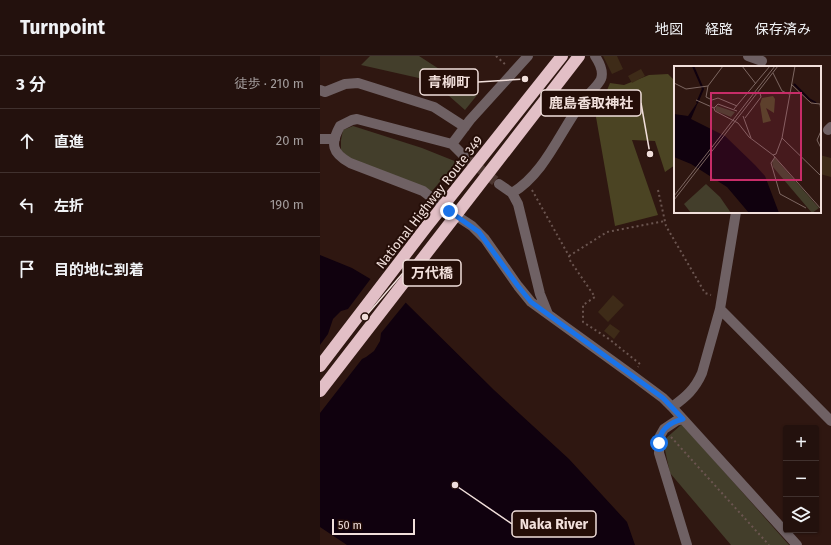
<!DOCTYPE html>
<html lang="ja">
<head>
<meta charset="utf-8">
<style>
	body { margin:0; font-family:"Fira Sans","Noto Sans JP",sans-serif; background:#2b1a16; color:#f1f3f6 }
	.controls { position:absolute; right:12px; bottom:12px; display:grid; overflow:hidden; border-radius:4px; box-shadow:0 1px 3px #0004 }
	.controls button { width:36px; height:36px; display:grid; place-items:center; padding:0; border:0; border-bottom:1px solid #40312e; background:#23110d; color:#f1f3f6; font:20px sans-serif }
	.scale { position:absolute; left:12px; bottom:10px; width:83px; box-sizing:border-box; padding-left:4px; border:2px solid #f1dfdb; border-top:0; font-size:11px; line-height:14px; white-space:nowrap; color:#f1dfdb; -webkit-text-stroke:3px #250e08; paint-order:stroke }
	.stop { position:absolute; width:12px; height:12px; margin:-9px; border:3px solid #1a73e8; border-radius:50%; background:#fff }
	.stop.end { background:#1a73e8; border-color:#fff; box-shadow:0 1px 4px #0008 }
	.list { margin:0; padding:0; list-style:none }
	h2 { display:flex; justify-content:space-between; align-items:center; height:52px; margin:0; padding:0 16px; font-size:17px }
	h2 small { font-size:13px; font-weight:400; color:#a39d9d }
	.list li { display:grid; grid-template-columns:26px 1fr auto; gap:12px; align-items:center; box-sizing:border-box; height:64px; padding:0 16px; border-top:1px solid #40312e }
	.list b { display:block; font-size:15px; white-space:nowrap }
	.list em { font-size:13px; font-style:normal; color:#a39d9d }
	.icon { flex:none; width:22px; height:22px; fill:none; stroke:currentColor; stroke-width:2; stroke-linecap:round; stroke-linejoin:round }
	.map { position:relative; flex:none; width:511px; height:489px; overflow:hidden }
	header { display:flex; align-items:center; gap:24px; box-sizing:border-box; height:56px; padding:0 20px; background:#23110d; border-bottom:1px solid #40312e }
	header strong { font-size:19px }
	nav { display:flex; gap:22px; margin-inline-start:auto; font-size:14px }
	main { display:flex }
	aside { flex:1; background:#23110d }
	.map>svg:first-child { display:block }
</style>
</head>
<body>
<header>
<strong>Turnpoint</strong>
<nav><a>地図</a><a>経路</a><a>保存済み</a></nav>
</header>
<main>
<aside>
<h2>3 分<small>徒歩 · 210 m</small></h2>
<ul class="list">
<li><svg class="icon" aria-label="ahead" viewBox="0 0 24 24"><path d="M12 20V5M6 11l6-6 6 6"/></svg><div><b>直進</b></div><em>20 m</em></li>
<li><svg class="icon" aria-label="left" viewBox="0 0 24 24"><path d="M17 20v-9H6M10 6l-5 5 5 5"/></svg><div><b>左折</b></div><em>190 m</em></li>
<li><svg class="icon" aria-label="arrive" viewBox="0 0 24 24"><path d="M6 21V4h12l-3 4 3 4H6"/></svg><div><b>目的地に到着</b></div></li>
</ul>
</aside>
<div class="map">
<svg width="511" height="489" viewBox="0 0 511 489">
	<rect width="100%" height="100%" fill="#2f1711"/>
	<path fill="#433e2b" d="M50 0H99L158 38 145 54 112 25 41 9Z
		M33 70 102 92 137 106 112 135 30 103 21 94V84L23 74Z
		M362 368 469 489H411L350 417 343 385Z"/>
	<path fill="#4b4423" d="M348 18 355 25V67L353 80 355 109 345 116 335 85 312 84 338 159 295 170 276 61 290 27 304 29 329 19Z"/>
	<path fill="#10010e" d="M0 199 32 212 79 240 174 334 249 403 307 466 315 489H27L0 471Z"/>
	<path fill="#2f1711" d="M52 221 80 238 87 245 61 277 60 285 54 295 46 301 42 303 0 357V289L8 278 13 263 21 255 28 253Z"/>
	<path fill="#3e2b18" d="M283 0H297L303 13 292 18Z
		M321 13 325 20 312 27 308 20Z
		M500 99 511 102V121L500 118Z
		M293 239 304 249 288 266 278 256Z
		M290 268 300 275 294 283 284 275Z"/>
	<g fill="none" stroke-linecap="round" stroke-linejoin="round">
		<path stroke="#4c352f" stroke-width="10" stroke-dasharray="10 5" stroke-linecap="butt" d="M144 100 179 128"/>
		<path stroke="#6b5550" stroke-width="2" stroke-dasharray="2 3" stroke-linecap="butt" d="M176 0 187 10
			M212 134 249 200V203L275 241 263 249V266L289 283 320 308 318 311
			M338 134 346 170 385 237 391 239
			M249 200 287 176 345 165
			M351 381 449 489"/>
		<path stroke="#6f6164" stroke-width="10" d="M428 0 442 5
			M0 34 5 36 25 28 38 27 114 51 145 71
			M508 74 511 71
			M0 83H15
			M132 88 150 64 208 0
			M144 100 132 88 37 63 32 64 20 70C10 88 12 97 30 107L103 135 129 155 152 170 165 183 198 230 211 246 312 319 343 342 352 351C366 341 375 333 382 317L400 253 416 156
			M179 128 192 137 198 148 220 238 228 258
			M192 137C224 118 239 78 260 49 264 42 279 29 281 23 284 15 279 6 275 0
			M400 253 511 365
			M352 351 477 489
			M363 363 356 365 344 373 340 380 339 397 367 489"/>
		<path stroke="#e2bfc6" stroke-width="12" d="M0 310 107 170 242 0
			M0 335 259 0"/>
	</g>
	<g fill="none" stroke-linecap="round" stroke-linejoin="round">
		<path stroke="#1a73e8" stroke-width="5" d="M129 155 159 176 198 230 211 246 343 342 363 363C351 366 340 373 339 387"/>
	</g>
	<g text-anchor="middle" stroke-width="4" stroke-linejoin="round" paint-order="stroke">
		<g font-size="13" fill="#f1dfdb" stroke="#250e08">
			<text transform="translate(109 146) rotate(-52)" y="5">National Highway Route 349</text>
		</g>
	</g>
	<g transform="translate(354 10)">
		<rect width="147" height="147" fill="#2f1711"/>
		<path d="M41 40H43L61 46 57 51 42 45ZM101 92 137 133 145 142 138 147 99 101 98 95ZM32 118 46 131 57 147H17L10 138Z" fill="#433e2b"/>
		<path d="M99 30 101 33 100 47 92 42 97 55 89 57 86 38 88 32Z" fill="#4b4423"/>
		<path d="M25 34 17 53 51 70 81 99 91 110 105 147H75L53 121 17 98 0 91V48L14 50Z" fill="#10010e"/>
		<path fill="none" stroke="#10010e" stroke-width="2" d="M19 0 29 23 23 37M120 18 135 33 142 37"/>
		<path fill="none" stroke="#7d6762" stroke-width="1" d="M68 0 82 18M99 7 108 25 115 28M0 17 12 23 34 20 49 0M117 18 137 37 146 38 147 46M34 20 32 31 38 34 44 32 63 40M22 34 40 42M60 43 96 0M63 45 44 38 40 42 41 45 64 57 75 71 99 89 102 88 108 72 121 0M69 50 77 72M71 52 87 31 86 27M147 65 143 74 147 82M108 72 147 110M99 89 147 143M101 91 97 97 106 128 132 142M0 130 101 0M0 134 104 0"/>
		<path fill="#c72c68" fill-opacity="0.15" stroke="#c72c68" stroke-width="2" d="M37 27H127V114H37Z"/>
		<rect width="147" height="147" fill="none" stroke="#f1dfdb" stroke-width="2"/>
	</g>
	<path fill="none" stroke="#f1dfdb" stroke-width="1.5" d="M205 23L158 26M330 98L321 47M45 261L83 217M135 429L192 468"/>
	<g fill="#f1dfdb" stroke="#250e08" stroke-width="1.5">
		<circle cx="205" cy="23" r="4"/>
		<circle cx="330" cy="98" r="4"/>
		<circle cx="45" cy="261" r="4"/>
		<circle cx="135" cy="429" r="4"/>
	</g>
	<g fill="#250e08" stroke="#f1dfdb" stroke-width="1.5">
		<rect x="100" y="13" width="58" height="26" rx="4"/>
		<rect x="221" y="34" width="100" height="26" rx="4"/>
		<rect x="83" y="204" width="58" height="26" rx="4"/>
		<rect x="192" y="455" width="84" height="26" rx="4"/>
	</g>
	<g font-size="14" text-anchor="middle" font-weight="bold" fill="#f1dfdb">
		<text x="129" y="31">青柳町</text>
		<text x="271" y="52">鹿島香取神社</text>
		<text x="112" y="222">万代橋</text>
		<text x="234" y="473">Naka River</text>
	</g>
</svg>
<div class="controls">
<button>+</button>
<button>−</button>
<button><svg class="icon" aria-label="layers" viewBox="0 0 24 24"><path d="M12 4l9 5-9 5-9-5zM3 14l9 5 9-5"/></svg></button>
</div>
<div class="scale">50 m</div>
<div class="stop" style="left:339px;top:387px"></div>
<div class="stop end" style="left:129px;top:155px"></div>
</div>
</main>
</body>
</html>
